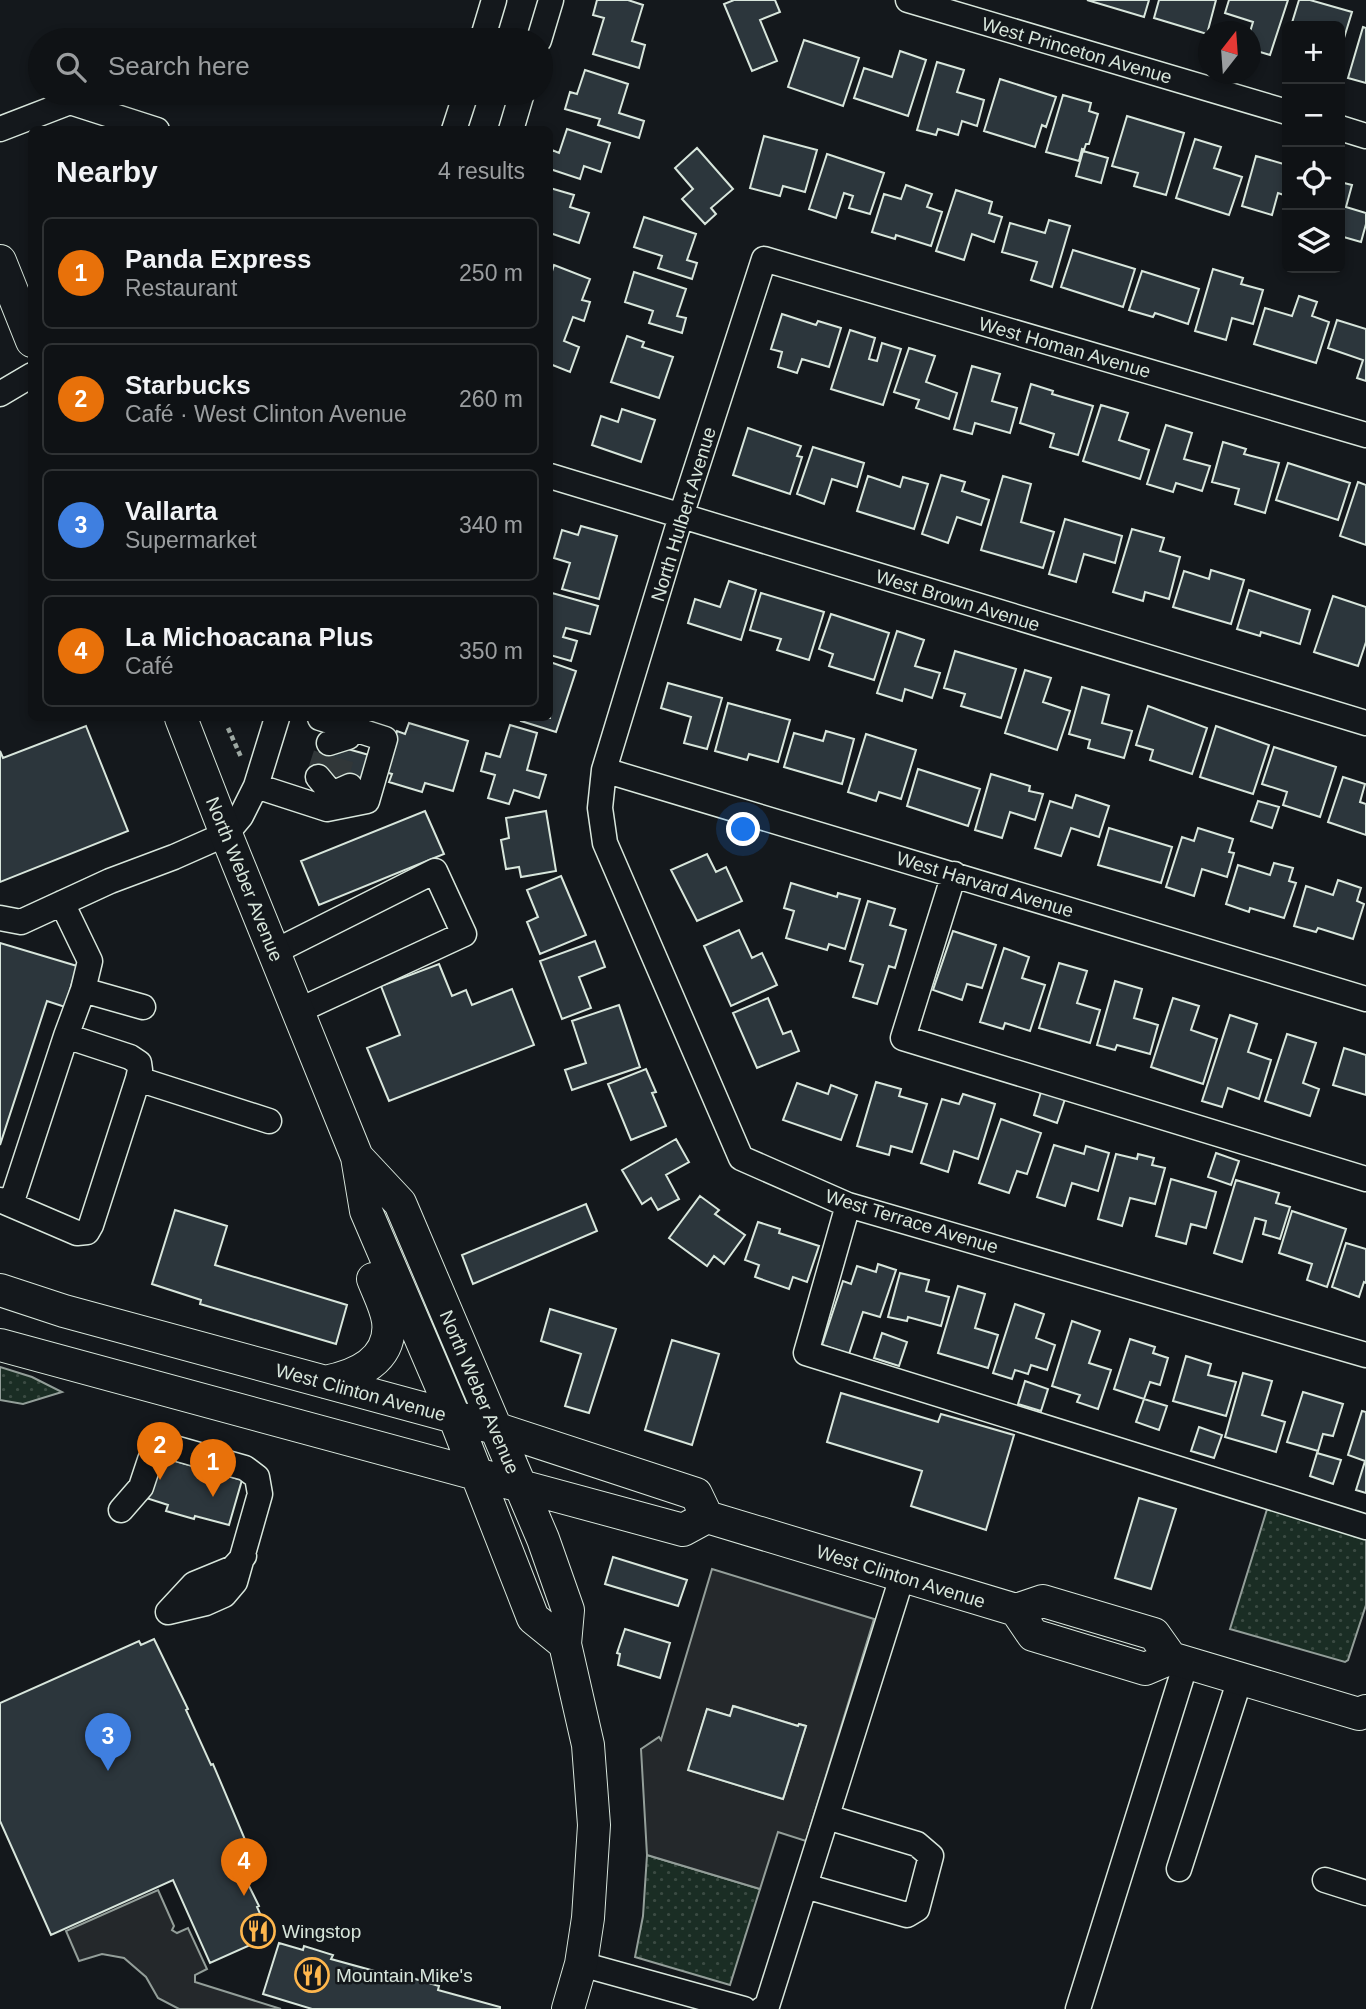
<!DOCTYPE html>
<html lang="en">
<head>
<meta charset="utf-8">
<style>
	body { margin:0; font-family:Helvetica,sans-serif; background:#1d2022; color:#f1f3f6 }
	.controls { position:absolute; right:21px; top:21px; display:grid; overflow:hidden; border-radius:10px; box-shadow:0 4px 10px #0003 }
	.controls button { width:63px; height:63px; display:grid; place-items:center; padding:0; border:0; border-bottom:2px solid #2f3234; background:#0f1215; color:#f1f3f6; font:35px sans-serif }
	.compass { position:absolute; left:1198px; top:21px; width:63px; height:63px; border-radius:50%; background:#0f1215; box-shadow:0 4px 10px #0003; rotate:17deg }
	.you { position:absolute; left:744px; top:830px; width:24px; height:24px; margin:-18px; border:5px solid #fff; border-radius:50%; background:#1a73e8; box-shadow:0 0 0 10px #1a73e833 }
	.badge { display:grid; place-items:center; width:46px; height:46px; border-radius:50%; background:#ffb74d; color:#fff; font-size:23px; font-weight:700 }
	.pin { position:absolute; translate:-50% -58px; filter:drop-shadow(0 2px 4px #0008) }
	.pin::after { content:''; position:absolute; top:37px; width:24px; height:21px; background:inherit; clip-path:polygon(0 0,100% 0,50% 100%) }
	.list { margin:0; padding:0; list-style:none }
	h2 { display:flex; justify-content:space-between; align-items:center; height:91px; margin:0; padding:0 28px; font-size:30px }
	h2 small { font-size:23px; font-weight:400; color:#9b9ea0 }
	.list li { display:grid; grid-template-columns:46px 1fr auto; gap:21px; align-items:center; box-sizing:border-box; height:112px; margin:0 14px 14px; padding:0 14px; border:2px solid #2f3234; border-radius:10px }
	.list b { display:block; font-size:26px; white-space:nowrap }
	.list p { margin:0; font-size:23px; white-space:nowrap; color:#9b9ea0 }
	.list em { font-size:23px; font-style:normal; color:#9b9ea0 }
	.icon { flex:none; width:38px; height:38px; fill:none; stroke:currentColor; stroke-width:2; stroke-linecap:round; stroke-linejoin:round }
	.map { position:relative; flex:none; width:1366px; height:2009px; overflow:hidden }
	.search { position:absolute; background:#0f1215; box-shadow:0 4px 10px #0003; left:28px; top:28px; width:525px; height:77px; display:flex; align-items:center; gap:18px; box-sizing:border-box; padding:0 24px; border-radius:38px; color:#9b9ea0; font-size:26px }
	.panel { position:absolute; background:#0f1215; box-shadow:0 4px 10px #0003; left:28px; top:126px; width:525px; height:595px; border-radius:10px }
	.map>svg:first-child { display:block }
</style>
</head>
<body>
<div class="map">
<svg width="1366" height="2009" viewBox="0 0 1366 2009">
	<defs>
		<pattern id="grass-dots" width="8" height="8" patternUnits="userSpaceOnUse" patternTransform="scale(1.75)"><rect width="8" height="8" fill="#1a2d24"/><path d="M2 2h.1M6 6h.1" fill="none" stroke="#3b4b43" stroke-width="1.8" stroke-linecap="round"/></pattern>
	</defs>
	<rect width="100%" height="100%" fill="#14181c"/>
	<path fill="url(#grass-dots)" stroke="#939e99" stroke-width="2" d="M0 1367 32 1377 62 1392 23 1404 0 1400Z
		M1268 1506 1366 1535V1605L1348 1660 1345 1662 1230 1629Z
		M647 1855 760 1889 730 1985 635 1957 643 1916Z"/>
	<path fill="#24282b" stroke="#939e99" stroke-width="2" fill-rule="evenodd" d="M712 1569 874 1619 806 1841 778 1832 760 1889 647 1855 641 1749 659 1737 661 1740ZM734 1706 798 1726 799 1724 806 1726 783 1799 689 1770 707 1709 730 1716Z
		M158 1890 174 1926 172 1930 177 1933 188 1928 207 1969 195 1975V1982L281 2009H179L158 1998 146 1977 124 1958 102 1954 79 1961 66 1931Z"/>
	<path fill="#2c363c" stroke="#d8e6dc" stroke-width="2" d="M597 0H628L643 5 632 41 645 45 639 68 593 54 604 18 593 15Z
		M734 0H775L780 12 760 20 777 61 752 71 724 4Z
		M1087 0H1149L1144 17Z
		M1159 0H1216L1207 34 1154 18Z
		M1229 0H1288L1270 55 1250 49V32L1253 22 1225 13Z
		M1299 0H1310L1352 12 1340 51V26H1291Z
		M1363 27 1366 28V83L1348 78Z
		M804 40 859 58 843 106 788 87Z
		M900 51 926 60 908 116 854 98 864 68 892 77Z
		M937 62 964 70 957 92 984 100 977 126 962 121 958 135 938 129 936 135 917 130Z
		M585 70 628 84 619 113 644 121 639 138 598 125 600 119 565 109 570 92 577 94Z
		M1000 79 1056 97 1046 127 1042 125 1035 147 984 131Z
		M1063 95 1091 103 1089 111 1098 114 1089 144H1086L1084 150 1082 149 1079 161 1046 152Z
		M1127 116 1184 133 1166 195 1134 186 1138 173 1112 166Z
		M567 129 610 143 601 172 584 166 580 179 550 169 552 150 559 153Z
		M764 136 817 150 805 192 783 186 780 196 750 188Z
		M1195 139 1221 147 1214 168 1242 177 1229 215 1176 198Z
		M697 148 733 189 711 208 716 214 705 224 682 199 693 189 675 168Z
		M1083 151 1108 158 1101 183 1076 176Z
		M827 154 884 173 870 214 849 208 853 196 844 193 836 218 809 209Z
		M1256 156 1287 165V196L1278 193 1272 215 1242 206Z
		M1340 182 1352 185 1346 207 1366 213V224L1361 242 1340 236Z
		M906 185 932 194 927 207 942 212 931 246 896 235 895 239 872 232 884 194 901 199Z
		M550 188 574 195 570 207 589 213 579 243 550 233Z
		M956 190 992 202 989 213 1002 217 994 242 972 234 964 260 936 251Z
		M644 217 696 234 687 260 697 263 692 279 658 268 662 256 634 247Z
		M1049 220 1070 226 1052 287 1031 280 1037 262 1002 252 1010 223 1045 233Z
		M1073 250 1135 269 1123 307 1061 287Z
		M554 265 590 279 582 300 590 302 584 321 573 317 564 341 579 347 570 372 550 364V278Z
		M1213 269 1243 278 1241 284 1263 290 1253 324 1232 318 1226 340 1195 331Z
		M1142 271 1199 289 1188 324 1155 313 1153 317 1129 310Z
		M634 272 686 289 677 316 686 318 682 333 649 323 653 311 625 302Z
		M1299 296 1317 302 1312 316 1329 322 1316 363 1254 344 1265 308 1292 316Z
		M782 314 816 325 818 321 841 328 829 367 802 359 797 373 778 367 782 352 771 349Z
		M1337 320 1366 329V381L1357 378 1363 360 1328 348Z
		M850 330 875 338 869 359 877 361 882 343 901 349 883 405 831 389Z
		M627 336 644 342 642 347 673 357 659 398 611 382Z
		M909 348 935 356 926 382 957 393 949 419 916 408 919 400 894 392Z
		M972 366 1000 374 992 401 1017 408 1010 433 975 423 972 434 954 429Z
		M1031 384 1053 391 1052 394 1093 406 1078 455 1050 447 1054 434 1020 423Z
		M1101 405 1128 413 1119 440 1149 450 1140 479 1083 461Z
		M622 409 655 420 641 462 592 445 601 416 618 422Z
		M1166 425 1192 433 1184 459 1210 466 1202 491 1176 483 1173 492 1147 484Z
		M748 428 801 446 797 456 802 457 790 494 733 475Z
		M1223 442 1246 449 1244 454 1279 463 1265 513 1235 504 1239 489 1212 482Z
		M813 447 864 463 857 487 832 479 824 504 797 494Z
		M1288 463 1350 483 1338 520 1276 500Z
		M941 475 965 482 962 491 989 500 981 525 957 517 948 543 922 534Z
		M868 476 900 487 903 477 928 484 914 529 857 511Z
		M1003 476 1031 484 1021 522 1054 532 1043 568 981 550Z
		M1358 482 1366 485V545L1340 536Z
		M1065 519 1122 536 1115 563 1084 554 1076 582 1049 574Z
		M581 526 617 536 599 599 562 589 570 563 554 558 562 530 578 535Z
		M1132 529 1164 538 1160 551 1180 557 1169 599 1145 592 1143 601 1113 592Z
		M1211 570 1244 580 1231 624 1173 607 1184 571 1209 579Z
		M729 581 756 590 741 640 688 623 695 599 720 607Z
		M1249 590 1310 610 1300 644 1261 632 1260 636 1237 629Z
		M552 593 598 606 590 634 566 628 563 637 577 641 571 661 550 655V601Z
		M761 593 824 612 809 660 777 650 781 639 750 630Z
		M1333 596 1366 607V642L1358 666 1314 652Z
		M831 614 889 633 874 680 829 666 833 654 819 649Z
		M897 631 924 640 915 666 940 673 932 698 905 689 902 701 877 693Z
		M955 651 1016 669 1001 718 961 706 965 694 944 688Z
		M550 662 576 671 556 732 521 721 522 718H550Z
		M1025 670 1051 678 1043 702 1070 711 1057 750 1005 733Z
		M668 683 722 698 707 749 684 743 691 717 661 708Z
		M1082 687 1109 695 1102 723 1132 731 1124 758 1088 748 1090 740 1069 734Z
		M728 703 790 720 778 762 749 754 747 760 715 751Z
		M1148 706 1207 728 1192 774 1150 760 1153 750 1136 745Z
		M409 723 468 741 453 791 425 783 422 792 389 782 392 774 385 772 397 731 405 734Z
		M510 725 537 733 527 770 546 775 539 798 514 790 509 804 488 798 495 775 481 771 486 753 500 757Z
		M86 726 128 831 0 882V751L3 758Z
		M1216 726 1269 745 1253 794 1200 777Z
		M826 731 854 739 842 784 784 767 794 733 823 741Z
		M866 734 916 750 901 799 879 792 876 801 848 792Z
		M323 742 369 755 359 789 313 776Z
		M1274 747 1336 767 1320 817 1283 805 1287 792 1262 784Z
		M918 769 980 789 968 826 907 806Z
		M991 774 1030 786 1029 791 1043 794 1035 820 1010 812 1002 838 975 830Z
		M1343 777 1365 784 1360 802 1366 804V835L1328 822Z
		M1076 795 1109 806 1099 837 1071 828 1061 856 1035 848 1050 801 1072 808Z
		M1258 801 1279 807 1272 828 1251 821Z
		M425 811 444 854 319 905 301 861Z
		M546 811 556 871 521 877 519 867 506 869 501 840 509 838 506 818Z
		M1109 828 1172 847 1161 883 1098 865Z
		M1198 828 1233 839 1229 852 1234 853 1227 877 1202 869 1194 896 1166 887 1182 837 1194 841Z
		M707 854 716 872 726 867 742 901 697 921 671 870Z
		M1274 863 1293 868 1289 881 1296 883 1284 918 1250 908 1249 912 1226 904 1238 865 1270 875Z
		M561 876 586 935 540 954 527 922 538 917 527 890Z
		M1338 880 1361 888 1357 901 1364 904 1353 939 1318 928 1316 932 1294 926 1306 886 1333 895Z
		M791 883 837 897 838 893 860 899 845 949 829 944 827 950 786 938 794 911 784 908Z
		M868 901 895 909 890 925 906 930 895 968 889 966 877 1004 853 997 863 965 850 961Z
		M739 930 752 958 762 953 777 985 731 1006 704 946Z
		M953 931 996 945 982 988 967 984 962 1000 933 990Z
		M595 941 605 967 579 977 591 1008 562 1019 540 961Z
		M0 943 77 966 65 1007 47 1001 0 1145Z
		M1004 948 1029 957 1022 978 1045 985 1030 1031 1005 1023 1003 1029 980 1022Z
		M1059 963 1087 971 1077 1003 1100 1010 1090 1043 1039 1028Z
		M439 964 452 996 466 990 472 1005 512 989 534 1045 389 1101 367 1048 400 1035 381 986Z
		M1115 981 1142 989 1134 1018 1158 1025 1150 1054 1117 1045 1115 1050 1097 1045Z
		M768 998 783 1034 791 1031 799 1051 757 1068 733 1013Z
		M1173 998 1199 1006 1191 1030 1217 1039 1203 1084 1151 1067Z
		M619 1005 640 1067 572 1090 565 1070 586 1063 572 1021Z
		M1230 1015 1257 1024 1248 1052 1271 1060 1259 1099 1228 1088 1222 1107 1202 1101Z
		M1287 1034 1316 1043 1303 1083 1319 1089 1310 1116 1265 1101Z
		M1344 1048 1366 1055V1095L1333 1085Z
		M646 1069 656 1092 652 1093 666 1126 631 1140 608 1084Z
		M876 1082 901 1089 899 1096 927 1104 912 1152 891 1146 889 1155 857 1146Z
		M797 1083 828 1094 831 1085 857 1095 841 1140 783 1120Z
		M1041 1092 1065 1099 1057 1123 1034 1115Z
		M963 1094 995 1104 978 1159 954 1151 948 1172 921 1163 942 1099 959 1104Z
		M1001 1119 1041 1133 1027 1174 1017 1171 1009 1193 979 1183Z
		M676 1139 689 1162 666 1175 679 1199 658 1210 651 1198 642 1204 622 1170Z
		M1054 1145 1084 1154 1086 1146 1109 1153 1098 1191 1072 1183 1065 1206 1037 1197Z
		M1216 1153 1239 1161 1231 1185 1208 1177Z
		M1116 1154 1137 1159 1138 1154 1154 1158 1152 1165 1165 1168 1155 1204 1130 1198 1122 1226 1098 1219Z
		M1171 1179 1216 1192 1206 1228 1191 1224 1186 1244 1156 1236Z
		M1236 1180 1279 1193 1276 1203 1290 1207 1280 1239 1263 1234 1266 1221 1255 1218 1242 1262 1214 1253Z
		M700 1196 719 1210 715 1214 745 1235 724 1264 714 1256 707 1266 669 1238Z
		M586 1204 597 1231 473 1284 462 1255Z
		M175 1210 227 1226 215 1265 347 1305 336 1344 200 1304 201 1300 152 1284Z
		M1292 1211 1346 1229 1327 1287 1307 1280 1312 1264 1279 1253Z
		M758 1222 780 1229 779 1233 819 1246 807 1282 793 1277 789 1289 755 1277 759 1265 745 1260Z
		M1346 1243 1366 1249V1283L1364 1282 1359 1297 1332 1287Z
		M878 1264 896 1270 880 1317 863 1312 849 1354 822 1345 843 1281 851 1284 857 1266 876 1272Z
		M900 1273 929 1280 926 1291 949 1297 941 1326 908 1317 907 1321 888 1317Z
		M958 1286 985 1294 975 1328 998 1335 988 1368 938 1353Z
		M1015 1304 1044 1314 1036 1338 1055 1345 1047 1370 1031 1365 1028 1374 1015 1370 1012 1379 993 1373Z
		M550 1309 616 1329 589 1413 565 1406 581 1354 541 1341Z
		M1072 1321 1100 1331 1089 1363 1111 1370 1098 1409 1077 1402 1080 1395 1052 1386Z
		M882 1333 907 1342 899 1366 874 1358Z
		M1130 1339 1155 1347 1153 1353 1168 1358 1160 1385 1150 1382 1144 1399 1114 1389Z
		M672 1340 719 1354 692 1445 645 1430Z
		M1186 1356 1211 1364 1208 1375 1236 1382 1226 1416 1173 1401Z
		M1243 1373 1272 1381 1262 1415 1285 1422 1276 1452 1225 1437Z
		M1025 1381 1048 1389 1041 1411 1018 1404Z
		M1303 1392 1343 1404 1333 1436 1323 1434 1318 1451 1287 1442Z
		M841 1393 938 1422 941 1414 1014 1435 986 1530 911 1506 922 1471 827 1442Z
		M1144 1399 1167 1406 1159 1430 1136 1422Z
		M1362 1411 1366 1412V1493L1356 1490 1365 1461 1348 1455Z
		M1199 1427 1222 1435 1214 1458 1191 1451Z
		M1317 1453 1341 1460 1333 1484 1310 1476Z
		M165 1458 242 1480 229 1525 195 1516 194 1519 166 1511 168 1505 143 1497Z
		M1139 1498 1176 1509 1151 1589 1115 1578Z
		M613 1557 687 1580 678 1606 605 1584Z
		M625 1629 670 1643 660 1678 618 1665 620 1654 617 1653Z
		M154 1639 188 1709 186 1710 211 1765 213 1764 246 1842 233 1848 234 1851 232 1852 259 1906 257 1907 270 1936 210 1963 173 1880 51 1935 0 1821V1703L139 1641 141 1645Z
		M733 1706 798 1726 799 1724 806 1726 783 1799 688 1770 707 1709 730 1716Z
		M279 1943 303 1950 304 1946 333 1955 331 1959 411 1981 412 1978 439 1986 438 1990 500 2007V2009H312L263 1994Z"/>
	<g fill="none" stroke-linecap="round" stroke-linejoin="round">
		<path stroke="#313739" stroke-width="24" stroke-dasharray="24 12" stroke-linecap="butt" d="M318 777 329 743
			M335 782 345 748"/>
		<g stroke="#d8e6dc" stroke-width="27">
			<path id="minor" d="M908 0 1287 112
				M482 40 494 0
				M539 40 551 0
				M1340 128 1366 136
				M0 129 70 102 157 130
				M454 130 466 93
				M511 130 522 93
				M0 394 32 375
				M1366 435 764 259 681 516 604 770 600 808 605 843 741 1158 848 1205 1366 1355
				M550 476 1366 723
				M329 743 348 737
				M604 770 1366 999
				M318 777 332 794
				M256 786 327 809 367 801 385 739 320 718
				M327 809 332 794 350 786
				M954 874 903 1038 1366 1179
				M62 903 90 961 83 990 143 1007
				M0 918 21 922 110 881 174 857 226 834 241 816 256 786 277 718
				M274 952 435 871 464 934 298 1011
				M66 1036 83 990
				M0 1200 77 1233 87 1232 91 1225 138 1079 269 1121
				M11 1204 66 1036 130 1057 139 1063 140 1070 138 1079
				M848 1205 806 1353 1366 1527
				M121 1510 141 1487 150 1460 163 1448 171 1447 245 1468 257 1477 260 1494 235 1582 224 1595 206 1603 168 1612
				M168 1612 194 1584 233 1568 244 1556
				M1179 1869 1240 1679
				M1325 1880 1366 1893
				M805 1886 907 1915 917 1909 931 1856 917 1844 827 1817
				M581 1964 744 2009
				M762 2009 767 2006 902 1577
				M1078 2009 1186 1663"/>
		</g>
		<g stroke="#d8e6dc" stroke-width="34">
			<path id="major" d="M0 261 32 341
				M181 718 226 834 357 1157 366 1211 454 1416 533 1618 565 1644
				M357 1157 400 1203 543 1539 568 1610 565 1644 588 1745 594 1825 588 1918 581 1964 568 2009
				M0 1290 64 1311 495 1428 696 1494 707 1517
				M0 1345 683 1530 707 1517 1016 1610 1043 1601 1154 1634 1171 1658 1359 1714 1366 1711
				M325 1382C356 1376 393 1360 388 1321 386 1307 378 1292 373 1279
				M1016 1610 1033 1635 1145 1669 1171 1658"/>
		</g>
		<path stroke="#9da8a2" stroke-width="4.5" stroke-dasharray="5 3.5" stroke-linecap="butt" d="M228 728 241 757"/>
		<use href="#minor" stroke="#14181c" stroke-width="24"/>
		<use href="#major" stroke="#14181c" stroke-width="32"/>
	</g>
	<defs>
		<g id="restaurant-ring" transform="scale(1.75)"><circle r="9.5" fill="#14181c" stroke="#ffb74d" stroke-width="1.5"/><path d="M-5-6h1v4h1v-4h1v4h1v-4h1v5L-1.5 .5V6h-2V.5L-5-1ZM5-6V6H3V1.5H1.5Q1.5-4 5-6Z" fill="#ffb74d"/></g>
	</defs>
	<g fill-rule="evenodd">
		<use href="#restaurant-ring" x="258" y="1931"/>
		<use href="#restaurant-ring" x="312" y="1975"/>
	</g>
	<g text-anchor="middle" stroke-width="5" stroke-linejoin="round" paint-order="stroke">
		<g font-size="19" fill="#d8e6dc" stroke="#14181c">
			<text transform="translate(1077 50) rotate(16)" y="7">West Princeton Avenue</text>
			<text transform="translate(1065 347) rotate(16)" y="7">West Homan Avenue</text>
			<text transform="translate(683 514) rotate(-73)" y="7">North Hulbert Avenue</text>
			<text transform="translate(958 600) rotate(17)" y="7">West Brown Avenue</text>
			<text transform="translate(245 879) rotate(68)" y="7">North Weber Avenue</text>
			<text transform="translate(985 884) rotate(17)" y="7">West Harvard Avenue</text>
			<text transform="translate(912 1221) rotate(17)" y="7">West Terrace Avenue</text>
			<text transform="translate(361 1392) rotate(15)" y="7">West Clinton Avenue</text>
			<text transform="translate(480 1392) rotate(67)" y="7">North Weber Avenue</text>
			<text transform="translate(901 1576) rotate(17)" y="7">West Clinton Avenue</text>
		</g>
		<g font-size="19" fill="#d8e6dc" stroke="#14181c" text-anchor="start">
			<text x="282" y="1938">Wingstop</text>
			<text x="336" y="1982">Mountain Mike's</text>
		</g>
	</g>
</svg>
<div class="controls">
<button>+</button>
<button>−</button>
<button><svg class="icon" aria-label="locate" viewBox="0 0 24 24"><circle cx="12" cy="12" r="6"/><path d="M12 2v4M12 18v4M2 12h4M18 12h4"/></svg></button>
<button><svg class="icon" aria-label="layers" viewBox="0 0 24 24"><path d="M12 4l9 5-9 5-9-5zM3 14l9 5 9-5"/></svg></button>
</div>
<svg class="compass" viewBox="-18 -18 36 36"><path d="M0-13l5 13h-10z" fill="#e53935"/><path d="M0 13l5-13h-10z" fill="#9b9ea0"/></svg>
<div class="you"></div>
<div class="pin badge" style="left:213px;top:1497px;background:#e8710a">1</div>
<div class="pin badge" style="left:160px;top:1480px;background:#e8710a">2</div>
<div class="pin badge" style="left:108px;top:1771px;background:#3f7fe0">3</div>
<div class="pin badge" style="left:244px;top:1896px;background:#e8710a">4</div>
<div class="search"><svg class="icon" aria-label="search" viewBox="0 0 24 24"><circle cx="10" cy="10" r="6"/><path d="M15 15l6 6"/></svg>Search here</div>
<section class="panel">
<h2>Nearby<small>4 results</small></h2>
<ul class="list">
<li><span class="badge" style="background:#e8710a">1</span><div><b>Panda Express</b><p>Restaurant</p></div><em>250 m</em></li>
<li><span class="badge" style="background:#e8710a">2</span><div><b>Starbucks</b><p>Café · West Clinton Avenue</p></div><em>260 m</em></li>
<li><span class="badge" style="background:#3f7fe0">3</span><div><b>Vallarta</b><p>Supermarket</p></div><em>340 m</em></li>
<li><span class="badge" style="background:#e8710a">4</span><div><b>La Michoacana Plus</b><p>Café</p></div><em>350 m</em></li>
</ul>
</section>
</div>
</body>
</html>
